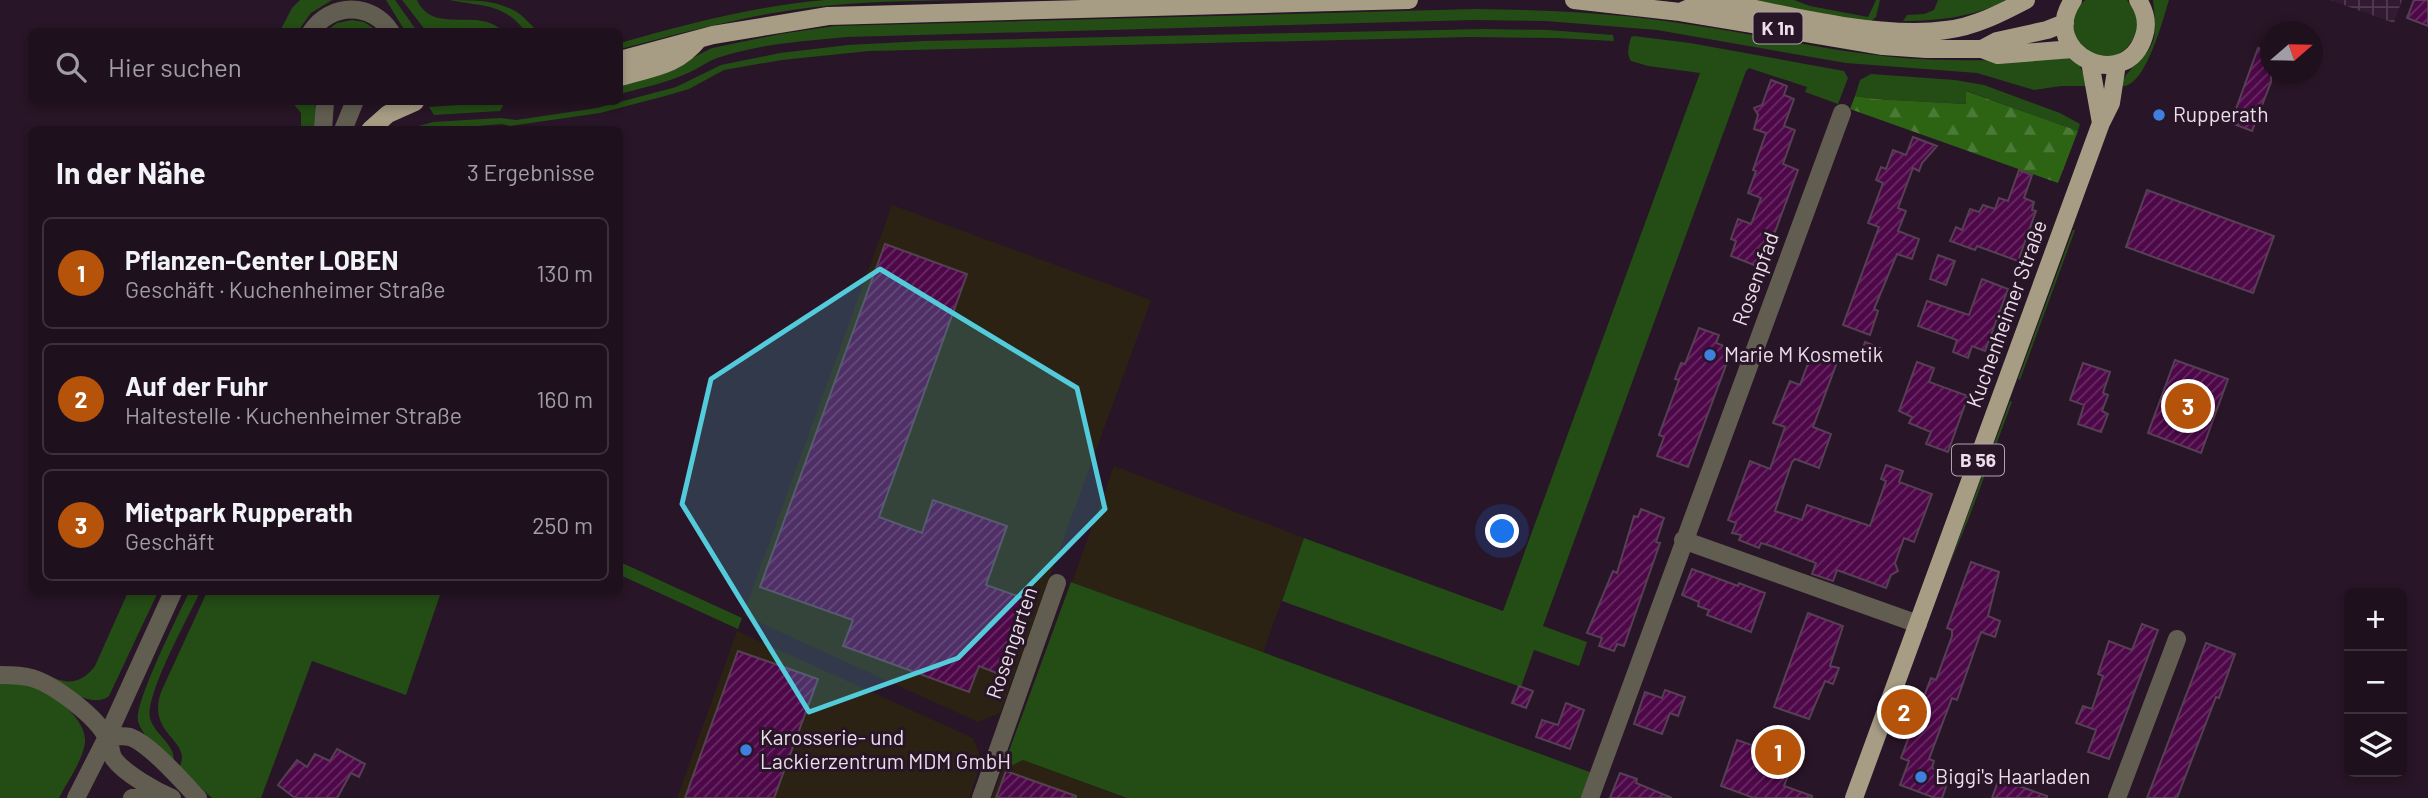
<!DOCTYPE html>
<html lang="de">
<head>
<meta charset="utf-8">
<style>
	body { margin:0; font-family:Barlow,sans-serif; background:#2b1e2a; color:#f1f3f6 }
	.controls { position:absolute; right:21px; bottom:21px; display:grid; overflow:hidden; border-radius:10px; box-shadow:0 4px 10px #0003 }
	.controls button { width:63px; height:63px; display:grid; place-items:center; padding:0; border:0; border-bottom:2px solid #3c303b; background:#1e101d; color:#f1f3f6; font:35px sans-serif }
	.compass { position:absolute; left:2260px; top:21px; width:63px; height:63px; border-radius:50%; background:#1e101d; box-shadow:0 4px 10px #0003; rotate:70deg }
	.you { position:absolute; left:1503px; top:532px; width:24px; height:24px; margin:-18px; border:5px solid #fff; border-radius:50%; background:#1a73e8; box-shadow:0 0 0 10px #1a73e833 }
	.badge { display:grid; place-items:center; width:46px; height:46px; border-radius:50%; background:#b45309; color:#fff; font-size:23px; font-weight:700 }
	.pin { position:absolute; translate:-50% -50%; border:4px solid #fff; box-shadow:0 2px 7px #0006 }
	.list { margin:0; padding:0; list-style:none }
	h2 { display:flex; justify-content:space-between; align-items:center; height:91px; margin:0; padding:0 28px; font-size:30px }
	h2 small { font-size:23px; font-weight:400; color:#a19da4 }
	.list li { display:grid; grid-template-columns:46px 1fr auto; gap:21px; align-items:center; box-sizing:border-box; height:112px; margin:0 14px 14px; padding:0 14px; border:2px solid #3c303b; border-radius:10px }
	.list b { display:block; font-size:26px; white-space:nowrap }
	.list p { margin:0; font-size:23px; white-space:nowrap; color:#a19da4 }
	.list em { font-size:23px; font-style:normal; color:#a19da4 }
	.icon { flex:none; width:38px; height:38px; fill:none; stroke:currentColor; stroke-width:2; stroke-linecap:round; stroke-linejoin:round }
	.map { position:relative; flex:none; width:2428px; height:798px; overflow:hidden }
	.search { position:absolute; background:#1e101d; box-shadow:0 4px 10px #0003; left:28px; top:28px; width:595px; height:77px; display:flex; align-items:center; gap:18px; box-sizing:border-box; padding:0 24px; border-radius:10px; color:#a19da4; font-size:26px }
	.panel { position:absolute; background:#1e101d; box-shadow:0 4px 10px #0003; left:28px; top:126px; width:595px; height:469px; border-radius:10px }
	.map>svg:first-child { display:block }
</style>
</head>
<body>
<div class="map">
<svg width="2428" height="798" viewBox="0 0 2428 798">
	<defs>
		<pattern id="industrial-grid" width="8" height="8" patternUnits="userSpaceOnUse" patternTransform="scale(1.75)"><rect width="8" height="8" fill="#321a32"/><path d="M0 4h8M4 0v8" fill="none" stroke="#503b50"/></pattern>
		<pattern id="forest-firs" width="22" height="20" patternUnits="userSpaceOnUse" patternTransform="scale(1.75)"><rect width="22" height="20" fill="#2c6414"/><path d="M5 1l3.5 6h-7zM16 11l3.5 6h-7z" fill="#4b7a36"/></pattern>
		<pattern id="building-hatch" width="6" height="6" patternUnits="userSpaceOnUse" patternTransform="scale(1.75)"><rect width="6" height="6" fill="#4e0849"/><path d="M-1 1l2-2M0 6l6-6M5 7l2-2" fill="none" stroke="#682c63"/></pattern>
	</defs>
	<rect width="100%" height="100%" fill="#281527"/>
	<path fill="#2c2213" d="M892 205 1151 300 1000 713 978 722 743 615Z
		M1114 466 1304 538 1263 653 1072 582Z
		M737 631 973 738 982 761 969 798H677Z
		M1023 760 1127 798H992L1002 770Z"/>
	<path fill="url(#industrial-grid)" d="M2330 0H2402L2394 23Z"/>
	<path fill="#244c15" d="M300 0H332L311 13 298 31H280L292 8Z
		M386 0H395L417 31H405Z
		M402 0H417C433 36 479 6 502 31H426Z
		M450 0C475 0 501 0 521 15 527 20 532 26 537 31H525C502 2 482 7 450 0Z
		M825 0H966C913 1 860 1 807 8 743 16 682 33 620 49V43C687 24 755 6 825 0Z
		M1738 0H1794L1810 6 1868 17 1876 0H1880L1876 17 1870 22Z
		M1938 0H2006C1975 17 1938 21 1903 21L1907 15 1924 14 1934 10Z
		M2085 0H2127C2136 11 2141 22 2135 35 2112 86 2047 37 2085 0Z
		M2153 0H2169C2163 19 2145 91 2120 86 2125 74 2132 68 2141 59 2160 42 2155 22 2153 0Z
		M1475 9C1548 10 1620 13 1692 25 1762 35 1832 52 1903 58 1958 62 2012 60 2067 57L2080 66 2088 86H2061L2034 90 1977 73 1846 63 1657 30 1546 21 1474 20 847 37C804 41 758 44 717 58 706 62 698 69 688 73 666 83 642 88 620 94V82L688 60 712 48 780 34 835 26Z
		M352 20 364 22 378 31H326L337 23Z
		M1485 29 1548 30 1613 35 1614 41 1556 38 1470 37 869 51 782 60 724 70 689 89 665 96 600 113 510 126 502 124 440 129H408L433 122 500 118 516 120 597 108 676 87 721 65 780 53 848 45 924 41Z
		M1634 36 1690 43 1844 71 1848 78 1838 104 1805 92 1807 87 1749 68 1746 71 1543 626 1587 642 1579 666 1534 650 1521 687 1282 601 1304 538 1503 611 1700 73 1648 66 1631 61C1626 54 1629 45 1631 37Z
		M1871 74 1955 80 1984 85 2060 113 2080 124 2078 131 1967 91V104L1875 99 1855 96 1860 80Z
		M292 102H313L316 109V129H301V113Z
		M505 102 500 111 434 115 429 107Z
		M2073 230H2075L2020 380 2018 379Z
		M2010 401 2012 402 1970 515 1947 571Z
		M620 562 742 618 738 629 620 575Z
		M1071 582 1587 771 1595 774 1585 798H1127L1023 760 1002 770Z
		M128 592H158L109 696C90 711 55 682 38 672 62 682 77 689 95 666Z
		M189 592H200C189 616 145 695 150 718 154 734 174 743 174 760 161 749 143 739 138 721 134 703 179 614 189 592Z
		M207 592H441L406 695 312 661 261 798H212L179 768C194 740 146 736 161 692Z
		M0 682C7 682 15 682 22 683 45 687 88 717 85 743 82 762 67 782 59 798H0Z"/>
	<path fill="url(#forest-firs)" d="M1966 91 2078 131 2058 183 1850 109 1855 96 1875 99 1966 104Z"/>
	<path fill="url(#building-hatch)" stroke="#564053" stroke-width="2" d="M2414 0H2428V26L2407 18Z
		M2258 48 2271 52V82L2252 131 2231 123Z
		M1771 80 1787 86 1784 95 1794 99 1784 126 1795 130 1783 164 1798 170 1766 256 1764 255 1759 267 1731 256 1736 241 1731 239 1738 219 1751 224 1761 198 1748 193 1756 171 1753 170 1766 133 1754 129 1758 115 1754 108 1762 105Z
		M1913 137 1937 146 1922 163 1919 171 1913 168 1898 208 1906 211 1898 231 1919 239 1912 259 1897 254 1874 309 1878 311 1870 335 1843 325 1879 227 1868 223 1883 183 1876 180 1881 167 1886 169 1893 150 1906 155Z
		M2019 170 2032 175 2024 198 2034 202 2032 210 2036 211 2018 261 1977 246 1975 250 1950 241 1956 227 1962 230 1970 209 1979 212 1983 205 1995 209 1999 198 2008 201Z
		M2147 190 2274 236 2253 293 2126 247Z
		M885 244 967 274 879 517 922 533 933 500 1007 526 986 585 1026 599 999 674 979 666 969 692 843 646 853 620 760 587Z
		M1938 255 1955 261 1946 285 1930 279Z
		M1982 279 2008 289 1985 351 1972 346 1968 358 1953 352 1957 340 1918 326 1927 301 1969 315Z
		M1699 328 1719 335 1716 343 1732 349 1688 467 1657 456 1664 437 1659 435 1679 380 1675 379 1681 363 1685 364Z
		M1865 342 1880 348 1874 362 1860 357Z
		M1824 357 1837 362 1813 427 1831 434 1819 468 1795 459 1792 462 1775 511 1802 520 1807 505 1870 526 1886 481 1881 479 1886 465 1903 471 1899 482 1932 494 1914 542 1904 538 1895 563 1898 571 1891 575 1886 588 1837 570 1833 581 1812 574 1816 563 1771 546 1761 543 1759 548 1739 540 1741 535 1732 533 1736 523 1728 520 1750 461 1770 469 1785 427 1773 423 1790 381 1800 385 1810 358 1823 360Z
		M2175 360 2228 379 2201 453 2148 433Z
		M1917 362 1934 368 1929 382 1968 396 1948 452 1926 444 1931 432 1909 423 1912 417 1899 411Z
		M2083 363 2110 372 2103 393 2108 395 2102 411 2108 414 2101 432 2078 424 2084 405 2070 400Z
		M1641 509 1664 518 1656 542 1660 543 1624 646 1617 644 1614 651 1599 646 1602 638 1587 633 1613 571 1617 573 1634 516 1638 517Z
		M1971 562 1999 572 1988 616 2000 621 1995 637 1981 632 1957 700 1952 698 1929 759 1934 761 1932 768 1950 775 1942 798H1935L1900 785 1909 761 1901 758 1931 678 1936 680 1952 636V630L1947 628Z
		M1692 569 1738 586 1739 583 1765 593 1751 632 1707 615 1709 610 1698 606 1699 602 1682 595Z
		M1808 613 1843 626 1830 666 1839 668 1833 684 1825 681 1809 719 1774 707Z
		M2142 624 2158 630 2109 759 2088 752 2096 730 2076 723 2083 706 2092 709 2103 676 2098 674 2109 641 2132 650Z
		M2206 643 2235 654 2219 698 2216 697 2177 798H2147Z
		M738 651 818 679 774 798H685Z
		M1519 686 1533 691 1526 708 1512 703Z
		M1665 690 1685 697 1678 716 1670 713 1662 734 1634 724 1645 692 1662 698Z
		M1566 703 1584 710 1570 749 1536 737 1542 720 1558 725Z
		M1765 736 1798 748 1784 786 1812 796V798H1754L1721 786 1737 740 1760 748Z
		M337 749 365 764 359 777 351 773 337 798H295L278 785 297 760 307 767 315 754 330 761Z
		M1006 771 1076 796V798H996Z
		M1620 773 1637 779 1636 783 1672 798H1610Z
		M1999 779 2047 796V798H1992Z"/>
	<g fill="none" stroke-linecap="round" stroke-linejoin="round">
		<path stroke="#625d51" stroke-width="18" d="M311 32C331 2 372 2 391 32
			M323 130 325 102
			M343 130 354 103
			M1683 540 1918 624
			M0 675C11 675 22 675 32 678 55 685 97 717 107 738 111 744 110 753 114 759 125 774 156 791 172 798
			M107 737C114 737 123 735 130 737 150 744 183 782 198 798
			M76 798 107 737 173 592
			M132 798 159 792
			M981 798 1057 583
			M1590 798 1842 113
			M2117 798 2177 639"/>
		<path stroke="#a79d84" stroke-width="18" d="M1574 0 1680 12 1883 46 1926 49H1982L1997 41 2047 30 2065 23
			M2073 0C2037 54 2126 95 2144 36 2148 24 2145 11 2138 0
			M1680 12 1703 2 1719 1C1783 15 1881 39 1946 30 1974 27 2001 13 2026 0
			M1982 49 1998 55 2073 49
			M620 60 713 35 828 16 1409 0
			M2090 62 2101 123
			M620 77C653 67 676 67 699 39
			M370 130 388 114 415 102
			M1854 798 2101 123 2111 103 2117 64"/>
	</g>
	<path fill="#53cbda" fill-opacity="0.2" stroke="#53cbda" stroke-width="5" stroke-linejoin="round" d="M880 269 1077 388 1105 509 958 658 809 712 682 504 711 379Z"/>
	<g fill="#3f7fe0" stroke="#281527" stroke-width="2.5">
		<circle cx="2159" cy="115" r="7"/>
		<circle cx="1710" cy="355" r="7"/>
		<circle cx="746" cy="750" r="7"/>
		<circle cx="1921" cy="777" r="7"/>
	</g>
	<g text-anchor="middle" stroke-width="6" stroke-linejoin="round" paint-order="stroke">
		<g fill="#281527" stroke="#b1a2b0" stroke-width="2">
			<rect x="1753.5" y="12.5" width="49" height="31" rx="5"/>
			<rect x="1952" y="444.5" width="52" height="31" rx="5"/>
		</g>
		<g font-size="19" font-weight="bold" fill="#ecdeeb">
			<text x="1778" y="35">K 1n</text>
			<text x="1978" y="467">B 56</text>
		</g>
		<g font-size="21" fill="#ecdeeb" stroke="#281527" text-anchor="start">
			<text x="2173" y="122">Rupperath</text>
			<text x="1724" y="362">Marie M Kosmetik</text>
			<text x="760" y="745">Karosserie- und<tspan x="760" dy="24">Lackierzentrum MDM GmbH</tspan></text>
			<text x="1935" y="784">Biggi's Haarladen</text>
		</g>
		<g font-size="21" fill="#ecdeeb" stroke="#281527">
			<text transform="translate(1756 279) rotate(-70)" y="7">Rosenpfad</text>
			<text transform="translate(2007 314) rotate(-70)" y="7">Kuchenheimer Straße</text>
			<text transform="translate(1012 643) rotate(-71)" y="7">Rosengarten</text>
		</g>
	</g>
</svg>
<div class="controls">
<button>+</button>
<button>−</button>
<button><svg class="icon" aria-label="layers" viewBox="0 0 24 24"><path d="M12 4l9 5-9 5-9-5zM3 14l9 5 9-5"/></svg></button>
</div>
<svg class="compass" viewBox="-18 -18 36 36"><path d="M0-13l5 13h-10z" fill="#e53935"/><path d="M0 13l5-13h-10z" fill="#a19da4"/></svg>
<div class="you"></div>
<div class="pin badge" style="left:1778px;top:752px">1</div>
<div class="pin badge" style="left:1904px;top:712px">2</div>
<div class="pin badge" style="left:2188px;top:406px">3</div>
<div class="search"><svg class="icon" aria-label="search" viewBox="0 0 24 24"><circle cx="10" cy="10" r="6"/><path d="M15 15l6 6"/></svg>Hier suchen</div>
<section class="panel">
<h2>In der Nähe<small>3 Ergebnisse</small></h2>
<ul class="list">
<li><span class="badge">1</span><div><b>Pflanzen-Center LOBEN</b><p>Geschäft · Kuchenheimer Straße</p></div><em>130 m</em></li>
<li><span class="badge">2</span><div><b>Auf der Fuhr</b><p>Haltestelle · Kuchenheimer Straße</p></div><em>160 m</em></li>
<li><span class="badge">3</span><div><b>Mietpark Rupperath</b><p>Geschäft</p></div><em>250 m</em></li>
</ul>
</section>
</div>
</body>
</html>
